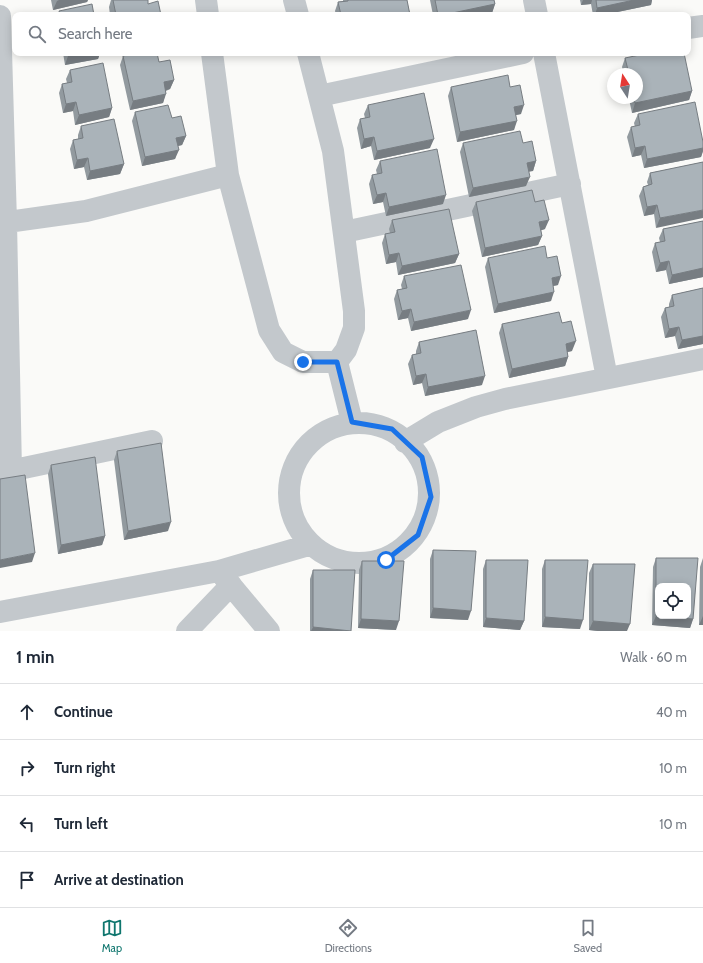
<!DOCTYPE html>
<html lang="en">
<head>
<meta charset="utf-8">
<style>
	body { margin:0; font-family:Cabin,sans-serif; background:#f2f2f3; color:#1f2937 }
	.controls { position:absolute; right:12px; bottom:12px; display:grid; overflow:hidden; border-radius:8px; box-shadow:0 2px 10px #0003 }
	.controls button { width:36px; height:36px; display:grid; place-items:center; padding:0; border:0; border-bottom:1px solid #e0e1e3; background:#fff; color:#1f2937; font:20px sans-serif }
	.compass { position:absolute; left:607px; top:68px; width:36px; height:36px; border-radius:50%; background:#fff; box-shadow:0 2px 10px #0003; rotate:348deg }
	.stop { position:absolute; width:12px; height:12px; margin:-9px; border:3px solid #1a73e8; border-radius:50%; background:#fff }
	.stop.end { background:#1a73e8; border-color:#fff; box-shadow:0 1px 4px #0008 }
	.list { margin:0; padding:0; list-style:none }
	h2 { display:flex; justify-content:space-between; align-items:center; height:52px; margin:0; padding:0 16px; font-size:17px }
	h2 small { font-size:13px; font-weight:400; color:#747a83 }
	.list li { display:grid; grid-template-columns:26px 1fr auto; gap:12px; align-items:center; box-sizing:border-box; height:56px; padding:0 16px; border-top:1px solid #e0e1e3 }
	.list b { display:block; font-size:15px; white-space:nowrap }
	.list em { font-size:13px; font-style:normal; color:#747a83 }
	.icon { flex:none; width:22px; height:22px; fill:none; stroke:currentColor; stroke-width:2; stroke-linecap:round; stroke-linejoin:round }
	.map { position:relative; flex:none; width:703px; height:631px; overflow:hidden }
	.search { position:absolute; background:#fff; box-shadow:0 2px 10px #0003; left:12px; right:12px; top:12px; height:44px; display:flex; align-items:center; gap:10px; box-sizing:border-box; padding:0 14px; border-radius:8px; color:#747a83; font-size:15px }
	.sheet { height:276px; background:#fff }
	nav { display:flex; justify-content:space-around; align-items:center; box-sizing:border-box; height:56px; border-top:1px solid #e0e1e3; background:#fff; font-size:11px; color:#747a83 }
	nav a { display:grid; justify-items:center; gap:2px }
	nav .on { color:#0f766e }
	.map>svg:first-child { display:block }
</style>
</head>
<body>
<div class="map">
<svg width="703" height="631" viewBox="0 0 703 631">
	<rect width="100%" height="100%" fill="#fafaf8"/>
	<g fill="none" stroke-linecap="round" stroke-linejoin="round">
		<path stroke="#c3c8cc" stroke-width="22" d="M206 0 208 15
			M294 0 298 15
			M534 0 537 15
			M0 16 6 222 11 471
			M688 28 703 26
			M212 53 228 175 269 330 283 352 303 362H337L352 422
			M308 53 333 151 354 311V328L346 350 337 362
			M544 53 607 378
			M319 96 523 53
			M0 223 86 211 228 175
			M344 232 570 184
			M289 493a70 70 0 1 1 140 0a70 70 0 1 1-140 0Z
			M405 442 438 422 476 407 505 399 703 359
			M0 473 152 441
			M219 571 269 631
			M0 612 219 571 309 545
			M187 631 231 585"/>
	</g>
	<path fill="#929a9f" d="M51 0H88L87 2 53 10Z
		M111 0H148V4L161 15H110L109 7Z
		M343 0H407L410 15H336L335 11 338 2 343 1Z
		M430 0H494L495 4 492 13 484 15H433Z
		M580 0H652L651 5 603 15H593L591 4 581 5Z
		M63 53H100L98 59 65 65Z
		M123 56 159 62 174 80 170 89 166 91 163 103 130 110 120 65Z
		M625 58 692 91 689 100 632 113 629 99 619 101V98H637V74H617L618 72 623 71 622 67Z
		M70 70 112 108 109 117 75 125 73 111 63 113 59 93 62 84 67 83 66 79Z
		M451 87H510L521 114 516 115 514 130 457 142 448 96Z
		M368 105 430 148 374 160 371 146 361 149 357 128 360 119 365 118 364 114Z
		M135 112 172 118 186 136 182 145 178 146 175 159 142 166 132 121Z
		M638 114 703 142V151L701 157 644 168 641 155 632 157 627 137 631 127H635L634 123Z
		M81 126 124 164 120 174 87 180 84 167 74 169 70 149 73 140 78 139V135Z
		M463 143H523L536 161 533 171H528L526 186 469 197 460 152Z
		M380 161 443 204 386 216 383 202 373 204 369 184 372 175 377 174 376 170Z
		M703 162 656 228 654 214 644 216 639 196 643 187 648 185 647 182 650 173Z
		M476 202H535L545 229 541 230 542 236 538 245 482 257 472 211Z
		M392 220 459 254 455 263 398 275 396 262 386 264 382 243 385 234 390 233 389 229Z
		M703 221V277L669 284 666 270 656 272 652 252 655 243 660 242 659 238 663 229Z
		M488 258H547L558 285 553 286 551 301 494 313 485 267Z
		M404 276 468 319 411 331 408 318 398 320 394 299 397 290 402 289 401 285Z
		M703 288V344L678 349 675 336 665 338 661 317 665 308 669 307V304L672 295Z
		M562 323 572 351 567 352 568 357 565 366 509 378 499 333 502 324Z
		M419 342 482 385 425 396 422 383 413 385 408 364 412 355 416 354V351Z
		M117 451 168 531 124 540 114 460Z
		M51 465 105 536 102 545 58 554 48 474Z
		M433 550 468 620 430 618V559Z
		M656 558 693 619 690 628 652 625 653 567Z
		M703 558V625H699L700 567Z
		M486 560 524 621 520 630 483 627V569Z
		M545 560 580 629 542 627V569Z
		M362 561 396 630 358 628 359 570Z
		M593 564 627 631H598L589 630V573Z
		M313 570 350 631H310V579Z"/>
	<path fill="#777d82" d="M59 0H88L87 2 53 10 57 1Z
		M583 0H592L591 4 581 5Z
		M634 0H652L651 5 603 15H595L597 8Z
		M495 4 492 13 484 15H443Z
		M84 53H100L98 59 65 65 68 56Z
		M174 80 170 89 160 92 164 82Z
		M692 91 689 100 632 113 635 103Z
		M166 94 163 103 130 110 133 101Z
		M621 98H629V99L619 101Z
		M76 102 73 111 63 113 66 104Z
		M524 105 521 114 511 116 514 107Z
		M112 108 109 117 75 125 79 115Z
		M517 121 514 130 457 142 460 132Z
		M186 136 182 145 173 147 176 138Z
		M374 137 371 146 361 149 364 139Z
		M434 139 430 148 374 160 377 151Z
		M645 146 641 155 632 157 635 148Z
		M703 148V151L701 157 644 168 647 159Z
		M179 150 175 159 142 166 145 157Z
		M88 158 84 167 74 169 77 160Z
		M536 161 533 171 523 173 527 163Z
		M124 164 120 174 87 180 90 171Z
		M530 177 526 186 469 197 473 188Z
		M386 193 383 202 373 204 377 195Z
		M446 195 443 204 386 216 389 207Z
		M657 205 654 214 644 216 647 207Z
		M703 210V218L656 228 660 218Z
		M549 220 545 229 536 232 539 222Z
		M542 236 538 245 482 257 485 248Z
		M399 253 396 262 386 264 389 255Z
		M459 254 455 263 398 275 402 266Z
		M669 261 666 270 656 272 660 263Z
		M703 268V277L669 284 672 275Z
		M561 276 558 285 548 287 552 278Z
		M554 292 551 301 494 313 498 304Z
		M411 309 408 318 398 320 402 311Z
		M471 310 468 319 411 331 414 322Z
		M679 327 675 336 665 338 669 329Z
		M703 336V344L678 349 682 340Z
		M576 341 572 351 563 353 566 344Z
		M568 357 565 366 509 378 512 369Z
		M426 374 422 383 413 385 416 376Z
		M485 376 482 385 425 396 428 387Z
		M171 522 168 531 124 540 128 531Z
		M105 536 102 545 58 554 61 545Z
		M35 553 32 562 0 568V560Z
		M433 608 471 611 468 620 430 618Z
		M656 616 693 619 690 628 652 625Z
		M703 616V625H699Z
		M545 617 583 620 580 629 542 627Z
		M486 618 524 621 520 630 483 627Z
		M361 619 399 621 396 630 358 628Z
		M593 621 630 624 627 631H598L589 630Z
		M313 627 351 631H311Z"/>
	<path fill="#aab3b9" stroke="#777d82" fill-rule="evenodd" d="M113 0H148V4L158 1 161 15H116Z
		M348 0H407L410 15H341L338 2 348 1Z
		M435 0H494L495 4 443 15H438Z
		M596 0H634L597 8Z
		M92 4 94 15H60L59 11Z
		M68 53H84L68 56Z
		M137 53H157L159 62 170 60 174 80 164 82 166 94 133 101 123 56Z
		M649 53H684L692 91 635 103 634 98H637V74H619L618 72 628 70 625 58Z
		M103 63 112 108 79 115 76 102 66 104 62 84 72 82 70 70Z
		M508 75 510 87 520 85 524 105 514 107 517 121 460 132 451 87Z
		M424 93 434 139 377 151 374 137 364 139 360 119 370 117 368 105Z
		M695 102 703 142V148L647 159 645 146 635 148 631 127 640 125 638 114Z
		M168 105 172 118 181 116 186 136 176 138 179 150 145 157 135 112Z
		M114 119 124 164 90 171 88 158 77 160 73 140 83 138 81 126Z
		M520 131 523 143 532 141 536 161 527 163 530 177 473 188 463 143Z
		M437 149 446 195 389 207 386 193 377 195 372 175 382 173 380 161Z
		M703 162V210L660 218 657 205 647 207 643 187 652 184 650 173Z
		M532 190 535 202 544 200 549 220 539 222 542 236 485 248 476 202Z
		M449 209 459 254 402 266 399 253 389 255 385 234 395 232 392 220Z
		M703 221V268L672 275 669 261 660 263 655 243 665 241 663 229Z
		M545 246 547 258 557 256 561 276 552 278 554 292 498 304 488 258Z
		M461 265 471 310 414 322 411 309 402 311 397 290 407 288 404 276Z
		M703 288V336L682 340 679 327 669 329 665 308 674 306 672 295Z
		M559 312 562 323 571 321 576 341 566 344 568 357 512 369 502 324Z
		M476 330 485 376 428 387 426 374 416 376 412 355 421 353 419 342Z
		M161 443 171 522 128 531 117 451Z
		M95 457 105 536 61 545 51 465Z
		M25 475 35 553 0 560V479Z
		M433 550 476 551 471 611 433 608Z
		M656 558H698L693 619 656 616ZM658 586H688V616H658Z
		M486 560H528L524 621 486 618Z
		M545 560H588L583 620 545 617Z
		M362 561H404L399 621 361 619Z
		M593 564H635L630 624 593 621Z
		M313 570H355L351 631 313 627Z"/>
	<g fill="none" stroke-linecap="round" stroke-linejoin="round">
		<path stroke="#1a73e8" stroke-width="5" d="M303 362H337L352 422 392 429 422 457 431 497 418 535 386 560"/>
	</g>
</svg>
<div class="controls">
<button><svg class="icon" aria-label="locate" viewBox="0 0 24 24"><circle cx="12" cy="12" r="6"/><path d="M12 2v4M12 18v4M2 12h4M18 12h4"/></svg></button>
</div>
<svg class="compass" viewBox="-18 -18 36 36"><path d="M0-13l5 13h-10z" fill="#e53935"/><path d="M0 13l5-13h-10z" fill="#747a83"/></svg>
<div class="stop" style="left:386px;top:560px"></div>
<div class="stop end" style="left:303px;top:362px"></div>
<div class="search"><svg class="icon" aria-label="search" viewBox="0 0 24 24"><circle cx="10" cy="10" r="6"/><path d="M15 15l6 6"/></svg>Search here</div>
</div>
<section class="sheet">
<h2>1 min<small>Walk · 60 m</small></h2>
<ul class="list">
<li><svg class="icon" aria-label="ahead" viewBox="0 0 24 24"><path d="M12 20V5M6 11l6-6 6 6"/></svg><div><b>Continue</b></div><em>40 m</em></li>
<li><svg class="icon" aria-label="right" viewBox="0 0 24 24"><path d="M7 20v-9h11M14 6l5 5-5 5"/></svg><div><b>Turn right</b></div><em>10 m</em></li>
<li><svg class="icon" aria-label="left" viewBox="0 0 24 24"><path d="M17 20v-9H6M10 6l-5 5 5 5"/></svg><div><b>Turn left</b></div><em>10 m</em></li>
<li><svg class="icon" aria-label="arrive" viewBox="0 0 24 24"><path d="M6 21V4h12l-3 4 3 4H6"/></svg><div><b>Arrive at destination</b></div></li>
</ul>
</section>
<nav>
<a class="on"><svg class="icon" aria-label="map" viewBox="0 0 24 24"><path d="M3 6l6-2 6 2 6-2v14l-6 2-6-2-6 2zM9 4v14M15 6v14"/></svg>Map</a>
<a><svg class="icon" aria-label="directions" viewBox="0 0 24 24"><path d="M12 3l9 9-9 9-9-9zM9 14v-3h6M13 9l2 2-2 2"/></svg>Directions</a>
<a><svg class="icon" aria-label="saved" viewBox="0 0 24 24"><path d="M7 4h10v16l-5-4-5 4z"/></svg>Saved</a>
</nav>
</body>
</html>
